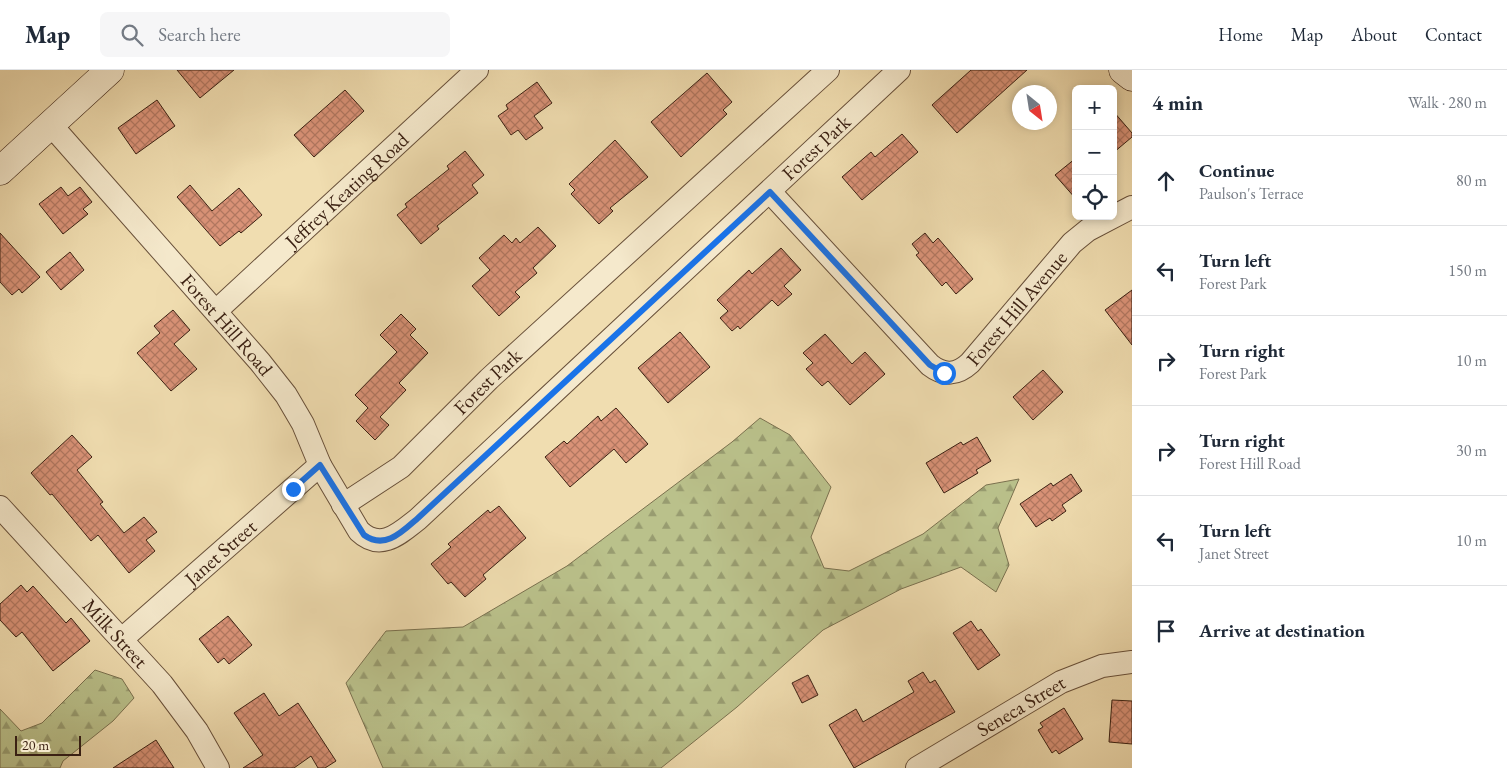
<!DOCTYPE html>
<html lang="en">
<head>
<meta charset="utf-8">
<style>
	body { margin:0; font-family:"EB Garamond",serif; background:#f6f6f7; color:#1f2937 }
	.controls { position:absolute; right:15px; top:15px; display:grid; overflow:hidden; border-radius:8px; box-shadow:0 2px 8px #0003 }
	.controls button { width:45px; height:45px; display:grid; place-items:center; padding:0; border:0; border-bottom:1px solid #e0e1e3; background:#fff; color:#1f2937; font:25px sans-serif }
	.compass { position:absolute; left:1012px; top:15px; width:45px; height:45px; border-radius:50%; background:#fff; box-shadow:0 2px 8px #0003; rotate:150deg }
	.scale { position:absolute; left:15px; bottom:12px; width:66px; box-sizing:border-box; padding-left:5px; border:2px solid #3b2113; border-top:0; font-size:14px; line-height:18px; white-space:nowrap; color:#3b2113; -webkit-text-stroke:4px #f5e9cc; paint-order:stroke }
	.stop { position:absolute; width:15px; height:15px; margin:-11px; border:4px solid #1a73e8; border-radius:50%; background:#fff }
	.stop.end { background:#1a73e8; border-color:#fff; box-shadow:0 1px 5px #0008 }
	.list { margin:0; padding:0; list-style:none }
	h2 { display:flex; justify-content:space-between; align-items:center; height:65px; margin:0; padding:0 20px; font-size:21px }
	h2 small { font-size:16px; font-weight:400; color:#747a83 }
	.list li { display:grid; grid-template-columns:32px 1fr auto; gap:15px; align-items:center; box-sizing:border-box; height:90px; padding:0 20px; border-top:1px solid #e0e1e3 }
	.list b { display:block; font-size:19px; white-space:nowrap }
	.list p { margin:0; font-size:16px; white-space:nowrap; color:#747a83 }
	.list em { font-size:16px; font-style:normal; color:#747a83 }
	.icon { flex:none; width:28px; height:28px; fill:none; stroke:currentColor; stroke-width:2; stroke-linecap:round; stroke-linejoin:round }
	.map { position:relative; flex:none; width:1132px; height:698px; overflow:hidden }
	header { display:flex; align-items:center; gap:30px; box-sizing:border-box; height:70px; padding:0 25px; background:#fff; border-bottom:1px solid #e0e1e3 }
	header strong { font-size:24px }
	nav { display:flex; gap:28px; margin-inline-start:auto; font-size:18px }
	.search { width:350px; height:45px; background:#f6f6f7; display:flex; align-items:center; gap:12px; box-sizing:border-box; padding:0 18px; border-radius:8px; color:#747a83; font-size:19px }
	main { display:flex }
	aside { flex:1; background:#fff }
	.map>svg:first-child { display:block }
</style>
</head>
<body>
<header>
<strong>Map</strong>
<div class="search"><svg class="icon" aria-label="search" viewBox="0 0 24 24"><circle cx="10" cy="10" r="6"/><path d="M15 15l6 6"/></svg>Search here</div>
<nav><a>Home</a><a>Map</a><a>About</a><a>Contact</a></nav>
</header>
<main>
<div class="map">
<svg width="1132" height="698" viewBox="0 0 1132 698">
	<defs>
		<pattern id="forest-firs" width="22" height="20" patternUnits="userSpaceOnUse" patternTransform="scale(1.25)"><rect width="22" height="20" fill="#bac18b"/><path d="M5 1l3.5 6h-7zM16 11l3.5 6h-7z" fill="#989c70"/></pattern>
		<pattern id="building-cross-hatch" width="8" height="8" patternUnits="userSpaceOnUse" patternTransform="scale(1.25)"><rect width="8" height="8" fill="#d99277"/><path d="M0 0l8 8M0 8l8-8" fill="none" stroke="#b17760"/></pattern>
	</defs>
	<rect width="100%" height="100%" fill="#f0ddb0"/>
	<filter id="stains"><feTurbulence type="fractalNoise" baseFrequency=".004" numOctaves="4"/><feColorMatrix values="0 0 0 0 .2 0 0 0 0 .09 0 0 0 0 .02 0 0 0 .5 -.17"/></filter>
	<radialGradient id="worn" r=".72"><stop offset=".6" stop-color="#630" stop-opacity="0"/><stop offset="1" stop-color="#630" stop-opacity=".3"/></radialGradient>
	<path fill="url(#forest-firs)" stroke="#7a714f" d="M760 348 790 365 831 417 811 467 824 498 849 501 923 464 986 415 1019 409 998 458 1009 495 996 522 961 497 901 519 823 560 737 637 661 698H383L346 613 386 561 463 557 567 496 732 372Z
		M95 600 122 609 134 628 113 651 63 691 60 698H0V639L21 661 42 653Z"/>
	<path fill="url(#building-cross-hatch)" stroke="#3b2113" d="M177 0H234L200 28Z
		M971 0H1027L957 63 932 35Z
		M707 3 732 32 723 40 727 44 681 87 651 52Z
		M537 12 552 33 534 46 543 58 526 70 518 60 511 65 498 46 508 39 506 35Z
		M345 20 364 41 314 87 294 65Z
		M157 30 175 56 136 84 118 58Z
		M1113 41 1132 63V67L1113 83Z
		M902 64 918 82 862 130 842 107 871 82 875 87Z
		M615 70 648 107 610 138 613 141 599 154 571 124 575 120 569 114Z
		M465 81 484 105 472 115 478 123 437 156 439 159 421 174 397 145 407 137 405 134 449 99 447 96Z
		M1076 88V129L1055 105Z
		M190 115 212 141 239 118 262 145 241 163 239 161 220 176 177 127Z
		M61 117 68 126 80 117 92 132 83 139 88 144 63 164 39 134Z
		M538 157 556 176 533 198 537 203 515 222 520 227 499 246 472 216 490 200 479 188 504 165 512 173 516 168 520 173Z
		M0 163 40 207 22 223 19 219 12 225 0 212Z
		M925 163 933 173 938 168 973 209 956 224 946 212 942 216 916 185 919 183 912 174Z
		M781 178 801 200 784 216 792 224 778 236 772 230 740 259 738 256 732 261 720 248 728 241 717 230 749 200 752 204Z
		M70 182 84 200 61 220 46 202Z
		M1132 220V275L1105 240Z
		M173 240 190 260 174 274 197 299 171 321 137 283 160 263 154 256Z
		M401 244 416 259 410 265 428 283 399 313 406 320 380 347 389 355 375 370 356 351 368 338 355 325 397 282 380 265Z
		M680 262 710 297 668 333 638 298Z
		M825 264 852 294 865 282 885 304 850 335 828 311 822 316 806 299 813 293 803 283Z
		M1043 300 1063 322 1033 350 1013 327Z
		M616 338 648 374 626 393 614 379 570 417 545 387 564 371 567 374 598 346 601 351Z
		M72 365 92 387 77 400 103 432 100 434 124 463 144 447 157 462 146 470 155 481 129 503 98 465 91 471 52 424 50 425 31 403Z
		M977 367 991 391 976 400 978 403 944 423 926 393 961 372 963 375Z
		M1071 404 1082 421 1062 435 1066 441 1052 451 1050 448 1036 457 1020 434 1051 413 1053 416Z
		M499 436 526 468 483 505 486 509 465 527 451 512 448 514 431 494 451 477 448 474 488 440 490 443Z
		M21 515 27 522 33 516 66 553 71 548 90 571 53 601 22 562 16 567 0 550V534Z
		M228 546 252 575 229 594 224 588 218 593 199 569Z
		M971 551 978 561 981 559 1000 585 978 600 953 563Z
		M923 602 930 613 935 610 955 642 854 698 829 655 856 639 863 652 914 622 908 611Z
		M808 605 818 625 802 633 792 613Z
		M264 623 279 646 298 633 336 691 325 698H318L311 686 294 698H243L263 685 234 643Z
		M1112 630 1132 631V674L1109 672Z
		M1064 638 1083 669 1059 684 1056 680 1052 683 1038 660 1043 657 1040 653Z
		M156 670 174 698H113Z"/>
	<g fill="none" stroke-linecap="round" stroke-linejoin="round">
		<g stroke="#68503a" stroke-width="24">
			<g id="minor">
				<path id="s1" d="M51 55 260 292 286 325 303 354 320 395 359 461C381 482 400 463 418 449L899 0"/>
				<path id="s2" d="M770 122 930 295C944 306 957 305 970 293L1072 173 1088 160 1132 137"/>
				<path id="s3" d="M216 241 477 0"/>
				<path id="s4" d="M343 435 401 397 489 309 828 0"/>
				<path id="s5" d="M0 437 162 614 197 661 218 698"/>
				<path id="s6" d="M122 569 320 395"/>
				<path id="s7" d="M917 698 1061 612 1102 596 1132 592"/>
			</g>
		</g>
		<g stroke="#3b2113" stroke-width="29">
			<path id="secondary" d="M1123 0 1132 7
				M0 101 110 0"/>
		</g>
		<use href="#minor" stroke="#f5e9cc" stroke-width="22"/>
		<use href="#secondary" stroke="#f5e9cc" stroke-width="28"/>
	</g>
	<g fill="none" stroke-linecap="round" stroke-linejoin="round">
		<path stroke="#1a73e8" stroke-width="6" d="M293 419 320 395 364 465C385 480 402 462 418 448L770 122 930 295 944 303"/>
	</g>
	<g text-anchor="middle" stroke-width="4" stroke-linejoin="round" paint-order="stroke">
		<g font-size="20" fill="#3b2113" stroke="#f5e9cc">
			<text dy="7" stroke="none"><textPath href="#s1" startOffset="1125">Forest Park</textPath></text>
			<text dy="7" stroke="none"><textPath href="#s3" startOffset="178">Jeffrey Keating Road</textPath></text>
			<text dy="7" stroke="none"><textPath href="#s2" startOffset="352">Forest Hill Avenue</textPath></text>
			<text dy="7" stroke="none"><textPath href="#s1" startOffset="266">Forest Hill Road</textPath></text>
			<text dy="7" stroke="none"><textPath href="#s4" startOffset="191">Forest Park</textPath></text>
			<text dy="7" stroke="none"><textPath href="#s6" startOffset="131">Janet Street</textPath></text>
			<text dy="7" stroke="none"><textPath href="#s5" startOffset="171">Milk Street</textPath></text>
			<text dy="7" stroke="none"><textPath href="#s7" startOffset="121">Seneca Street</textPath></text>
		</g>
	</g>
	<rect width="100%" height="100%" filter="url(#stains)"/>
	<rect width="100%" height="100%" fill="url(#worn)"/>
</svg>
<div class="controls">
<button>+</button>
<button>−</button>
<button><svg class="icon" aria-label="locate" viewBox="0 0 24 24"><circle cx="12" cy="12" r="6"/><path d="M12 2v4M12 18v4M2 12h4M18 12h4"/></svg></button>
</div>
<svg class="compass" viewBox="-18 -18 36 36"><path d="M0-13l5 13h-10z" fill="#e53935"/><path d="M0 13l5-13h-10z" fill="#747a83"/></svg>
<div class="scale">20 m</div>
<div class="stop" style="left:944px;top:303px"></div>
<div class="stop end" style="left:293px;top:419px"></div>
</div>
<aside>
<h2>4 min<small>Walk · 280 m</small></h2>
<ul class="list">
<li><svg class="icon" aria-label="ahead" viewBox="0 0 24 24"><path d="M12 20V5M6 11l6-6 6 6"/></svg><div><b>Continue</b><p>Paulson's Terrace</p></div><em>80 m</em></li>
<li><svg class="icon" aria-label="left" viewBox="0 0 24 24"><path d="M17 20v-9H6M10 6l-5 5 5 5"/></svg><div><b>Turn left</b><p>Forest Park</p></div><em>150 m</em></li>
<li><svg class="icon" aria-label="right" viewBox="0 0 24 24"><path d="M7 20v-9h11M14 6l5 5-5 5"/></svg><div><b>Turn right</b><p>Forest Park</p></div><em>10 m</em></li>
<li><svg class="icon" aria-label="right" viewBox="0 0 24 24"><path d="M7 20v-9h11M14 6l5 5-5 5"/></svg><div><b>Turn right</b><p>Forest Hill Road</p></div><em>30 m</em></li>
<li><svg class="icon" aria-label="left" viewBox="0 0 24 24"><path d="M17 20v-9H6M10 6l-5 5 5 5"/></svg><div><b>Turn left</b><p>Janet Street</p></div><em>10 m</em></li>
<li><svg class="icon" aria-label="arrive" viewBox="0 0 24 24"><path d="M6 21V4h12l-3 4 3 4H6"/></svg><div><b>Arrive at destination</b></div></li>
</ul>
</aside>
</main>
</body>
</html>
